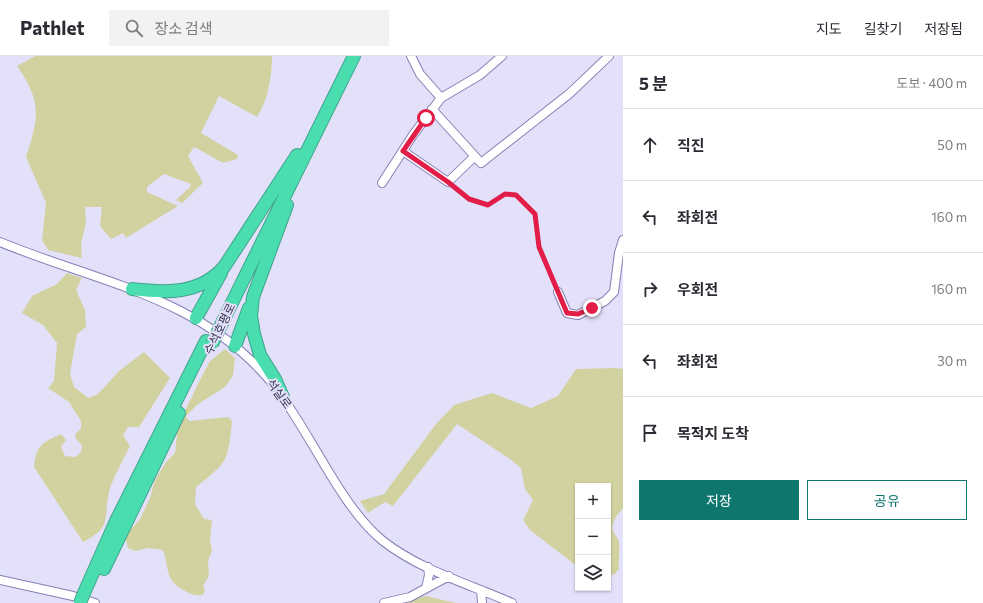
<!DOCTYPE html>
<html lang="ko">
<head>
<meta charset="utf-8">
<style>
	body { margin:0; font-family:Commissioner,"Noto Sans KR",sans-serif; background:#f2f2f3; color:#2b2b33 }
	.controls { position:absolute; right:12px; bottom:12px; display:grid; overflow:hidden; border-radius:0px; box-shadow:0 1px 3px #0004 }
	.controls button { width:36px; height:36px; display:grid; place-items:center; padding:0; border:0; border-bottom:1px solid #e1e1e2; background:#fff; color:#2b2b33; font:20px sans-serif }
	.stop { position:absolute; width:12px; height:12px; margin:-9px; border:3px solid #e11d48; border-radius:50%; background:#fff }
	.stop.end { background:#e11d48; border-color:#fff; box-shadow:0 1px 4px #0008 }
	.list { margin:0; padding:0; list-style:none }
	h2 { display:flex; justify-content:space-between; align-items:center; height:52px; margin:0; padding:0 16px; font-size:17px }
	h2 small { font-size:13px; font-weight:400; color:#7c7c81 }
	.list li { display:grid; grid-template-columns:26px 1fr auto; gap:12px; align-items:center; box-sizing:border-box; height:72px; padding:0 16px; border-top:1px solid #e1e1e2 }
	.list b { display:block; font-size:15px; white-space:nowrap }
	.list em { font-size:13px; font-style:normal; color:#7c7c81 }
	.actions { display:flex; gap:8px; padding:12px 16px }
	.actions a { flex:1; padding:9px 0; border:1px solid #0f766e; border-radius:0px; text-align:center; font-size:14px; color:#0f766e }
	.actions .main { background:#0f766e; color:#fff }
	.icon { flex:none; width:22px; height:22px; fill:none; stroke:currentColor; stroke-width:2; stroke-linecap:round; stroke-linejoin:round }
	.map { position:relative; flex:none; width:623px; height:547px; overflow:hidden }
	header { display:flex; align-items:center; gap:24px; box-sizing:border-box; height:56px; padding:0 20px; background:#fff; border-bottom:1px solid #e1e1e2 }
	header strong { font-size:19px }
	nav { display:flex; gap:22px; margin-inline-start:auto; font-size:14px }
	.search { width:280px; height:36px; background:#f2f2f3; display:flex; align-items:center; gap:10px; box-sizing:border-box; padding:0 14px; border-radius:0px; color:#7c7c81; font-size:15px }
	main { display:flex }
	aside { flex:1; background:#fff }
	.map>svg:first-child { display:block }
</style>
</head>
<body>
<header>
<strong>Pathlet</strong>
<div class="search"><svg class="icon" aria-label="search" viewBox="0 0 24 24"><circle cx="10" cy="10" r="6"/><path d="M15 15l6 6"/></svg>장소 검색</div>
<nav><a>지도</a><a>길찾기</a><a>저장됨</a></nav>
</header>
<main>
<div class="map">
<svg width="623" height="547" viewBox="0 0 623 547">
	<rect width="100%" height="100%" fill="#e3e1fa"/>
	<path fill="#d2d2a1" d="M35 0H272C272 21 268 44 257 61L219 40 201 77 238 99 237 103 223 107 194 91 188 100 203 127 182 147 176 144 190 131 191 128 164 118 147 131V136L178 150 126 182 123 177 111 183 100 170 102 151H85L86 167 81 188 82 202 48 194 42 184 46 147 26 101C39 61 42 46 17 10Z
		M67 217 82 222 76 234 85 254 86 271 77 278 70 318 74 331 88 342 97 339 119 315 144 296 170 322 139 371H128L123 379 130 390C124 403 115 418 110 432 102 460 115 470 83 486L34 411C36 389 42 387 61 378L66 384 61 391 65 400 76 401 81 396 82 389 76 383 75 378 81 373V365L69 346 48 332 54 325 57 287 43 269 22 257 32 240 57 228Z
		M225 293 235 302 233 320 225 331 198 348 186 360 189 365 228 361 232 365C228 405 228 406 196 431L195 448 204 463 212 464 210 484 212 494 208 505 209 520 203 530 205 534 203 539C192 540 189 537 180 532 165 523 169 510 163 494L148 492 135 495 128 492 125 480 140 463 150 442 155 424 166 406 175 397 178 369 201 322 210 305Z
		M615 312 623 313V452C618 459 609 467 614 477 616 481 619 482 619 488 620 496 618 504 619 513L614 519 608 518V430H578V511L530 474 523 464 533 444 525 433 521 412 510 403 457 368 393 450 385 446 368 457 360 445 384 438 436 368 454 349 492 337 531 352 558 340 576 313Z
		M426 540 456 547H401Z"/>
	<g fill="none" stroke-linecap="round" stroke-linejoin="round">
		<g stroke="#847fb6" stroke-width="10">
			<path id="minor" d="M411 0 420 18 441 42
				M432 53 481 107 569 38 609 0
				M403 95 448 126 474 101
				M382 127 413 79 441 42 480 19 502 0
				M0 186C99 227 200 240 272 327
				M558 236 567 257 578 259 605 245 614 236 619 197 623 184
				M280 338C313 382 342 452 383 485 420 514 469 528 512 547
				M0 524 73 540 95 547
				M426 532 429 519 428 511
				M481 534 482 547
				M384 547 410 541 449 520"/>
		</g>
		<g stroke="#43a38d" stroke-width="14">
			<path id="highway" d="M132 233C166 237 199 239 224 211L297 99
				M196 262 221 217
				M223 265 354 0
				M235 290 249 252
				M283 341 275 323 260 299 254 278 251 260 253 241 287 149
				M104 513 179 357
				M84 537 116 465 206 285"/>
		</g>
		<path stroke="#9f9db6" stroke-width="1" stroke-dasharray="1 3" stroke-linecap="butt" d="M454 130 469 143 488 149 505 139H516L535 158 539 191 556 230"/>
		<use href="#minor" stroke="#fff" stroke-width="8"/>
		<use href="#highway" stroke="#49ddaf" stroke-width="12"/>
		<g stroke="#43a38d" stroke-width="14" stroke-linecap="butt">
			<path id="highway-bridge" d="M212 288 223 265
				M80 547 84 537"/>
		</g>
		<use href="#highway-bridge" stroke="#49ddaf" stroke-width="12"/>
	</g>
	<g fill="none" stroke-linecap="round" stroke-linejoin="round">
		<path stroke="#e11d48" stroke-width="5" d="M426 62 403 95 448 126 469 143 488 149 505 138 516 139 535 158 539 191 567 257 578 258 592 252"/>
	</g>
	<g text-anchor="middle" stroke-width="4" stroke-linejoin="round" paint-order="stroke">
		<g font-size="12" fill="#39364e" stroke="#e3e1fa">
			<text transform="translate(220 273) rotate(-64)" y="4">수석호평로</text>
			<text transform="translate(279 338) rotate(54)" y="4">석실로</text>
		</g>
	</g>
</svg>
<div class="controls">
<button>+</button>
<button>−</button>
<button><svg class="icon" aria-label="layers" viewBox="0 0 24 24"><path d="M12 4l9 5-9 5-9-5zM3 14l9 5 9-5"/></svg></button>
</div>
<div class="stop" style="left:426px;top:62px"></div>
<div class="stop end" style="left:592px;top:252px"></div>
</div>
<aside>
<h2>5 분<small>도보 · 400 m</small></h2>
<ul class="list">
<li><svg class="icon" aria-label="ahead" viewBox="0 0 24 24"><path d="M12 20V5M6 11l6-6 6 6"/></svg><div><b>직진</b></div><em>50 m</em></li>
<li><svg class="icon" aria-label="left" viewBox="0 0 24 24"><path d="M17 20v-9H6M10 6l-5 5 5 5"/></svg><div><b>좌회전</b></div><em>160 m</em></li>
<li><svg class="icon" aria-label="right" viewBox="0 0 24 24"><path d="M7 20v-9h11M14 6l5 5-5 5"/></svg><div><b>우회전</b></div><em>160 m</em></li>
<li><svg class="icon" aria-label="left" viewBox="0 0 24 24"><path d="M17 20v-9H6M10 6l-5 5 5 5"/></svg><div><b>좌회전</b></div><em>30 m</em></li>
<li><svg class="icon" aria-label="arrive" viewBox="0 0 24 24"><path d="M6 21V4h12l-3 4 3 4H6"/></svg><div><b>목적지 도착</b></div></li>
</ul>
<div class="actions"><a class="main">저장</a><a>공유</a></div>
</aside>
</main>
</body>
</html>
